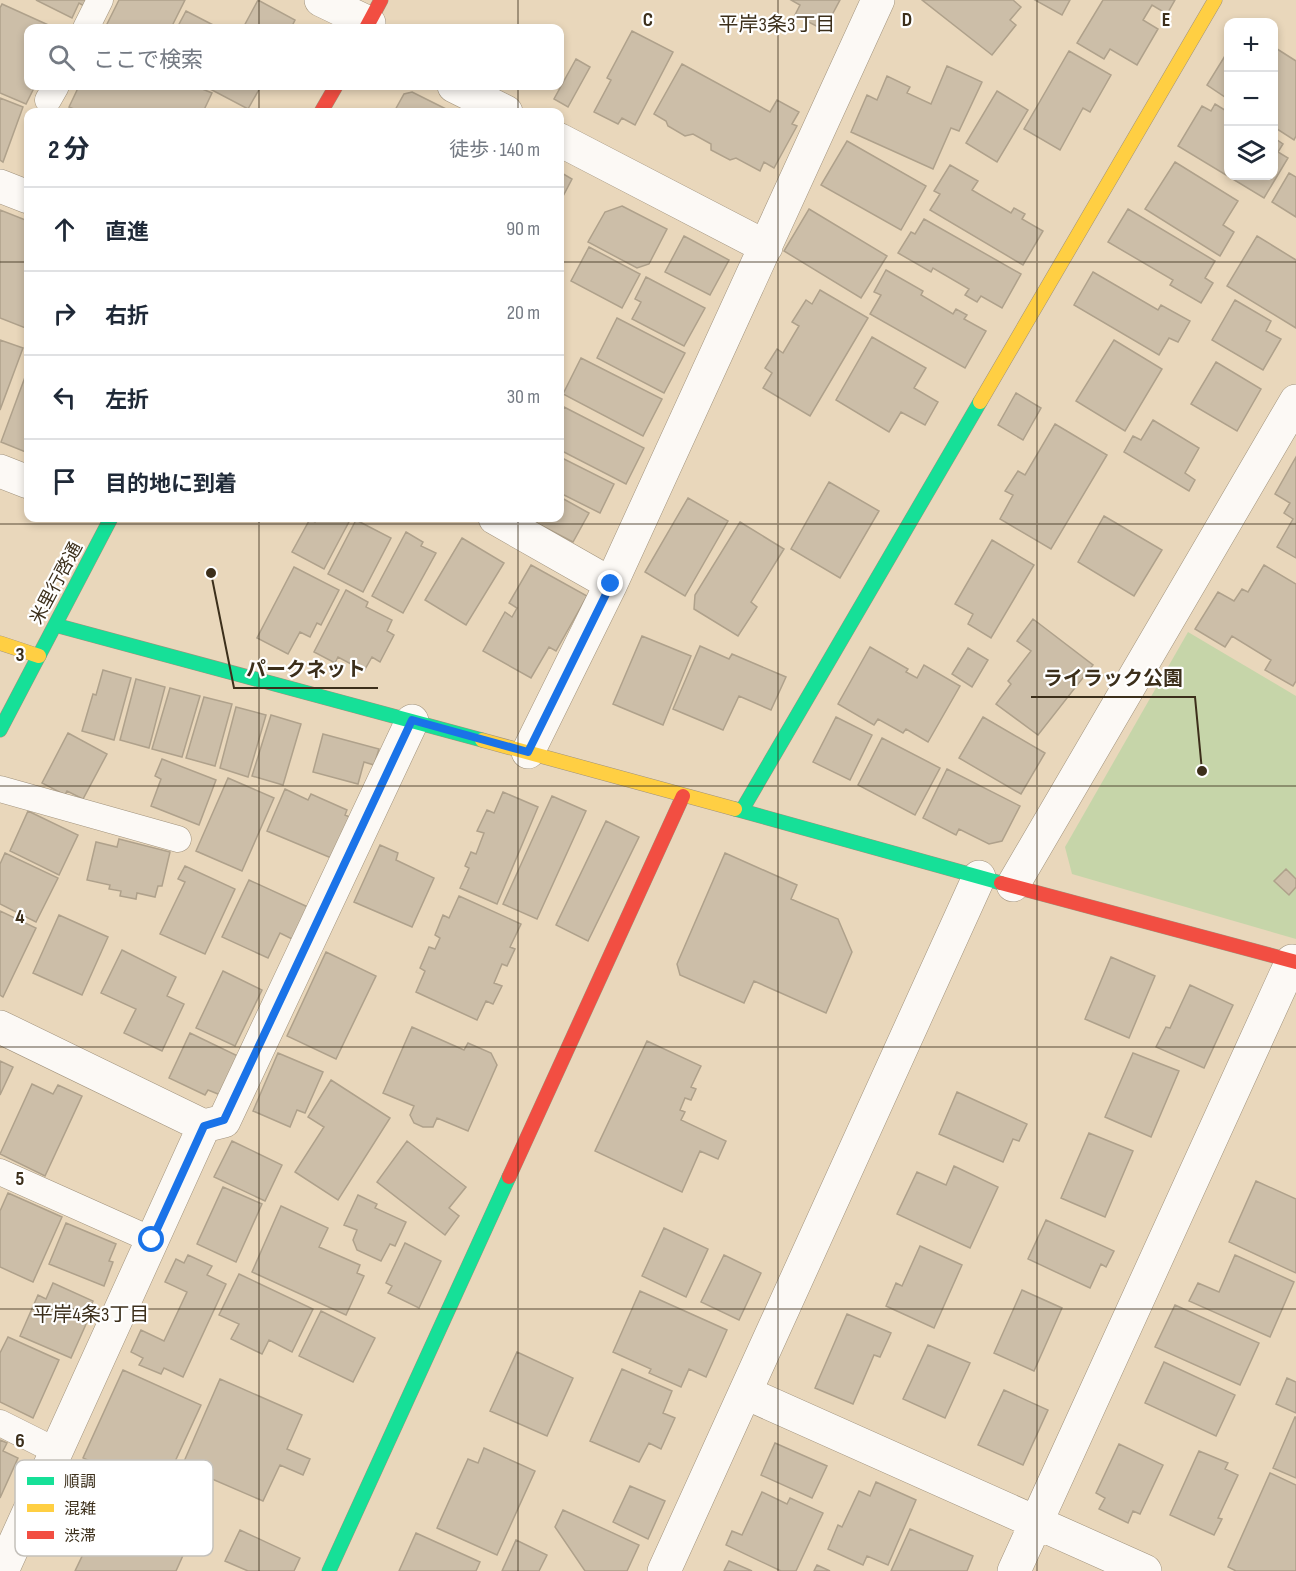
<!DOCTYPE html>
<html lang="ja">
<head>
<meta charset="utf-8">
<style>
	body { margin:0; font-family:"Sofia Sans Condensed","Noto Sans JP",sans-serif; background:#f2f2f3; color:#1f2937 }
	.controls { position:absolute; right:18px; top:18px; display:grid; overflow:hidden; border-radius:12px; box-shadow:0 3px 9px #0003 }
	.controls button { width:54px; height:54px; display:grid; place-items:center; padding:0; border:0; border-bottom:2px solid #e0e1e3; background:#fff; color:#1f2937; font:30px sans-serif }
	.stop { position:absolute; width:18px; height:18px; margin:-14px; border:4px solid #1a73e8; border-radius:50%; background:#fff }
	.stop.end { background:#1a73e8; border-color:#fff; box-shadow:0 2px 6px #0008 }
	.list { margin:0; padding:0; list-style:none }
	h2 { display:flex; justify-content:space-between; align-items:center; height:78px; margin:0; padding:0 24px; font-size:26px }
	h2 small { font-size:20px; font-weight:400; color:#747a83 }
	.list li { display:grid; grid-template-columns:39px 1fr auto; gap:18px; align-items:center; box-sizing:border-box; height:84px; padding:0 24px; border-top:2px solid #e0e1e3 }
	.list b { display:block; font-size:22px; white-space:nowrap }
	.list em { font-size:20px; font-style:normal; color:#747a83 }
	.icon { flex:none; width:33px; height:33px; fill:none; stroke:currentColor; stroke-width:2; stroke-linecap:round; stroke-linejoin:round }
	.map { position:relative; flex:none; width:1296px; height:1571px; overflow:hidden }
	.search { position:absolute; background:#fff; box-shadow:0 3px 9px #0003; left:24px; top:24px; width:540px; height:66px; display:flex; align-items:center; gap:15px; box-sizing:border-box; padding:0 21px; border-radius:12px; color:#747a83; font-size:22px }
	.panel { position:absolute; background:#fff; box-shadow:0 3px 9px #0003; left:24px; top:108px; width:540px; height:414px; border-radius:12px }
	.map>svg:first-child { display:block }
</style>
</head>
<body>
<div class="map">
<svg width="1296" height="1571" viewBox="0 0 1296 1571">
	<rect width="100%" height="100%" fill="#e9d7bb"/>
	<path fill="#c6d5a9" d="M1188 632 1296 696V939L1072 874 1065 847Z"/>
	<path fill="#ccbea8" stroke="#afa18b" stroke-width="1.5" d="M36 0H87L84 6 79 3 72 18Z
		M119 0H185L171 28H105Z
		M258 0 295 20 291 28H243Z
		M791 0H840L824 30 795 15 800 5Z
		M922 0H1013L1021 7 1010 20 1016 25 992 55Z
		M1035 0H1070L1062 15Z
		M1103 0H1175L1167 14 1152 5 1143 20 1158 29 1137 65 1110 49 1104 59 1077 43Z
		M2 4 55 28H28V86H35L26 104 0 93V8Z
		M186 11 219 28H177Z
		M632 31 673 52 635 125 622 118 618 124 594 112 611 80 607 78Z
		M1274 47 1296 61V136L1294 140 1274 127Z
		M1069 51 1111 75 1090 112 1083 108 1060 150 1024 129Z
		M1228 51V99L1207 85Z
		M576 59 590 67 568 107 554 99Z
		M682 64 770 112 777 100 799 112 792 124 797 126 774 168 764 162 760 171 736 158 730 160 711 150V144L693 134 685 136 668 126 666 121 654 114Z
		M947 66 982 82 959 131 951 128 933 169 851 132 867 95 877 100 887 76 910 87 907 93 931 104Z
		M79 86H195L212 93 203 112H81L69 107Z
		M212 86H261L248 109 210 89Z
		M997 91 1028 110 997 162 966 143Z
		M412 92 452 112H394L404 94Z
		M0 98 23 107 3 162 0 160Z
		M1215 104 1228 112V176H1274V138L1283 144 1278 152 1288 158 1264 198 1178 146 1202 106 1211 111Z
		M847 141 926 186 901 230 821 185Z
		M1175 162 1238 201 1223 225 1234 232 1220 256 1145 209Z
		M950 165 978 181 972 190 1011 213 1014 208 1025 214 1022 219 1043 231 1023 265 930 210 940 194 934 191Z
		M560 172 572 179 560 202Z
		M1289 173 1296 177V217L1272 202Z
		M622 206 667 229 649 264 637 268 588 242 605 212Z
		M809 209 887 256 861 298 784 251Z
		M1128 209 1215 261 1205 278 1213 283 1201 303 1170 285 1173 280 1108 242Z
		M0 210 28 221V329L0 318Z
		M924 219 1021 274 1002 308 981 296 977 302 965 295 969 289 933 268 931 272 898 253 911 232 915 234Z
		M684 236 729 260 710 295 665 272Z
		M1257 236 1296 260V328L1227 286Z
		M589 247 640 274 622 308 571 281Z
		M886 270 923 291 921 295 953 314 956 309 967 315 964 319 986 331 965 368 870 314 881 295 874 292Z
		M1093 272 1158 310 1161 305 1190 321 1178 342 1169 338 1159 355 1074 305Z
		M646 277 705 308 684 346 632 319 641 302 635 299Z
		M820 290 868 318 810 416 763 388 772 373 765 368 777 349 783 353 799 326 792 322 806 300 812 304Z
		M1235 300 1271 321 1266 331 1281 339 1263 370 1212 340Z
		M617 318 685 353 664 393 597 358Z
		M872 337 926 368 914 388 938 402 925 425 901 412 889 432 836 400Z
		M0 340 23 348 0 410Z
		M1114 340 1162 369 1125 431 1076 401Z
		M581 358 662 399 643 436 563 394Z
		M1216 362 1261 389 1237 431 1191 404Z
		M28 369V453L1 442Z
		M1016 393 1041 408 1023 440 998 425Z
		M564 407 644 448 626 484 560 450V415Z
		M1153 420 1199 448 1185 473 1195 480 1189 491 1124 452 1133 436 1141 440Z
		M1055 424 1107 455 1051 549 1000 519 1013 495 1005 491 1018 471 1025 475Z
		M560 457 614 484 600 513 560 493Z
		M1296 457V558L1277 547 1293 519 1284 513 1290 503 1275 494Z
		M829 482 879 511 840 578 791 549Z
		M560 497 589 513 573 542 527 518H560Z
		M688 498 728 521 685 596 645 572Z
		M1104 516 1162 550 1134 596 1078 562Z
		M317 518H351L324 569 292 552 310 519 315 522Z
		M356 520 391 538 363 592 328 574Z
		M740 522 784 549 751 602 757 607 738 636 694 609 695 595Z
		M406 532 423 542 421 546 436 553 403 613 372 596Z
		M462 538 504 563 466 625 425 600Z
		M992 540 1034 565 991 638 968 624 973 614 955 604Z
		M531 565 587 596 556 651 549 647 531 678 483 651 505 612 512 617 517 608 509 603Z
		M1264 565 1296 584V681L1293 686 1265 670 1271 660 1232 636 1225 647 1195 629 1218 592 1234 601 1242 589 1248 592Z
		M294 567 339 590 321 625 317 623 310 637 300 632 288 654 257 638Z
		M346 590 368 602 366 607 392 620 387 631 394 635 380 662 372 657 364 671 338 657 335 663 314 652Z
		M1033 619 1093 665 1038 735 996 704 1011 684 1008 681 1031 651 1017 641Z
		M642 636 691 656 663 725 613 704Z
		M700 646 729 659 732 654 786 677 771 710 739 696 723 730 673 709Z
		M870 647 908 669 906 672 917 678 924 665 960 686 928 742 906 729 903 733 878 719 874 725 838 704Z
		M968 648 988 660 972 687 952 674Z
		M103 670 131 678 114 740 82 731 93 694 96 695Z
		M136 679 165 687 149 748 120 740Z
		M170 688 200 696 182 757 152 749Z
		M204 697 232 704 215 766 186 758Z
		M236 707 266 715 248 777 220 768Z
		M271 715 301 724 283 785 252 776Z
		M836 717 872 735 850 780 813 762Z
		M983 717 1045 753 1021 794 959 758Z
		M68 733 107 754 83 799 67 791 65 795 42 783Z
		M323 734 379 749 374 765 364 762 358 784 313 772Z
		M882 738 940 768 915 815 858 785Z
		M162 759 216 780 199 825 151 806 161 779 155 776Z
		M947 769 1020 806 1002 841 989 844 959 829 956 835 923 818Z
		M228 778 274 798 242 871 196 851Z
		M285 789 308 800 311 794 347 810 345 815 354 819 336 860 267 831Z
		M503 792 538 807 497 904 460 888 469 868 465 866 471 852 476 854 484 833 477 831 487 810 494 813Z
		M552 796 586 811 537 919 503 904Z
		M28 811 78 835 59 875 10 851Z
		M606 821 639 837 588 941 556 925Z
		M119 839 170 852 162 886H158L155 897 137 893 136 899 120 896 121 891 109 889 110 885 87 880 96 842 117 847Z
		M380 845 398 853 396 860 434 878 412 927 354 902Z
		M5 853 58 878 36 922 0 904V864Z
		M725 853 797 885 791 899 838 919 852 952 826 1013 754 981 744 1003 680 975 677 964Z
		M185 866 235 889 205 954 160 934 185 882 178 879Z
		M1286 869 1296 879V887L1289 895 1274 881Z
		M249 880 310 908 296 941 280 933 268 958 222 937Z
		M459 896 521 924 510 947 515 949 507 966 502 964 494 983 502 986 493 1004 486 1001 477 1020 416 992 425 971 420 968 429 947 435 949 440 938 435 935 443 915 449 918Z
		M0 911 36 928 3 997 0 995Z
		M59 915 108 937 82 995 33 973Z
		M122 950 176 977 167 996 184 1004 162 1051 124 1033 136 1009 101 993Z
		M326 952 376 976 336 1059 287 1036Z
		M1111 957 1155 976 1129 1038 1085 1019Z
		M223 971 262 990 235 1046 196 1028Z
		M1190 985 1233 1005 1204 1068 1156 1047 1166 1027 1170 1028Z
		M412 1027 464 1050 468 1043 491 1053 497 1065 468 1131 437 1118 433 1127H423L414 1123 410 1115 414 1106 383 1093Z
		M190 1033 242 1058 223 1096 208 1090 205 1095 169 1078Z
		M647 1041 701 1066 691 1087 696 1089 691 1100 685 1098 680 1110 685 1112 681 1120 726 1141 718 1159 700 1151 682 1192 595 1151Z
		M278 1053 323 1072 305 1113 297 1110 290 1127 253 1111Z
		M1133 1053 1179 1071 1151 1137 1105 1117Z
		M0 1061 13 1067 0 1095Z
		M331 1080 390 1118 338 1200 295 1172 324 1127 308 1117Z
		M32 1084 53 1094 58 1085 82 1096 45 1176 0 1154Z
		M957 1092 1027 1124 1019 1141 1013 1139 1003 1162 939 1134Z
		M1089 1133 1133 1151 1105 1217 1061 1198Z
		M232 1141 282 1165 265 1201 214 1177Z
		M407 1141 466 1187 449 1208 459 1216 445 1235 377 1182Z
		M954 1166 998 1187 970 1248 897 1214 917 1172 946 1185Z
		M1256 1181 1296 1199V1273L1229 1242Z
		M223 1187 262 1204 236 1262 197 1244Z
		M8 1193 62 1217 33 1282 0 1267V1211Z
		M358 1195 377 1204 375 1208 406 1222 395 1246 390 1244 381 1261 357 1250 353 1240 357 1230 344 1225Z
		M281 1206 328 1228 319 1247 360 1265 357 1273 364 1276 346 1315 252 1272Z
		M1046 1220 1114 1251 1106 1267 1101 1264 1090 1288 1028 1259Z
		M66 1223 116 1244 109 1261 113 1262 104 1286 49 1264Z
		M664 1228 708 1249 686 1297 642 1276Z
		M405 1243 441 1261 419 1308 388 1293 392 1286 386 1283Z
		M920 1246 962 1265 934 1328 886 1306 896 1283 902 1286Z
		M188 1255 212 1266 207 1275 226 1284 183 1377 164 1368 161 1374 139 1365 143 1358 131 1352 141 1330 164 1341 187 1292 165 1282 176 1259 184 1263Z
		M724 1255 761 1273 739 1320 701 1302Z
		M1235 1255 1294 1282 1270 1337 1189 1301 1198 1283 1219 1292Z
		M239 1274 313 1309 292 1352 269 1340 262 1354 231 1339 239 1324 219 1315Z
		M53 1283 93 1301 88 1312 91 1313 71 1358 20 1336 38 1295 46 1299Z
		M1022 1290 1062 1308 1034 1371 994 1353Z
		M640 1291 727 1330 706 1377 689 1369 681 1387 649 1373 651 1369 613 1352Z
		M1175 1305 1259 1343 1240 1385 1155 1347Z
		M321 1311 375 1338 353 1382 299 1356Z
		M847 1314 891 1333 880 1357 874 1355 853 1404 815 1388Z
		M8 1337 59 1360 33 1418 0 1402V1353Z
		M928 1345 970 1363 945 1418 903 1399Z
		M517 1352 573 1378 547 1436 490 1411Z
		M1164 1362 1235 1395 1216 1436 1145 1403Z
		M622 1369 672 1391 663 1413 675 1418 661 1449 649 1443 639 1462 590 1441Z
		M123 1370 201 1405 173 1466 181 1470 169 1497 83 1458Z
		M1287 1378 1296 1382V1413L1276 1404Z
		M220 1379 302 1415 287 1449 310 1459 303 1475 280 1465 263 1501 182 1466Z
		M1004 1390 1048 1410 1023 1465 978 1445Z
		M1295 1417H1296V1478L1273 1468Z
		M0 1440 7 1443 3 1451 18 1458 0 1498Z
		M775 1443 827 1466 812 1498 761 1475Z
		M1119 1444 1163 1465 1140 1514 1133 1511 1128 1523 1099 1509 1105 1498 1096 1493Z
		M484 1448 535 1471 497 1555 437 1528 468 1459 478 1463Z
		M1199 1451 1228 1463 1225 1469 1238 1475 1218 1518 1222 1519 1214 1535 1170 1515Z
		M1270 1473 1296 1485V1571H1236L1228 1567Z
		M876 1482 916 1500 888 1565 867 1556 863 1565 828 1549 838 1525 842 1527 859 1491 870 1496Z
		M630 1486 665 1501 648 1539 613 1522Z
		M762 1492 787 1504 790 1498 823 1513 796 1571H781L726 1545 732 1531 742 1535Z
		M107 1504 189 1542 176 1571H75Z
		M563 1510 639 1545 627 1571H585L555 1527Z
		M910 1529 973 1556 967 1571H891Z
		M240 1530 300 1558 294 1571H248L225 1561Z
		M416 1533 480 1562 476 1571H399Z
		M516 1540 547 1555 539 1571H502Z
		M729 1561 752 1571H724Z
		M817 1565 830 1571H814Z"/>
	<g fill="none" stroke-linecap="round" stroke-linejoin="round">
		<g stroke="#a0927c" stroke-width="27">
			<path id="lane" d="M86 28 100 0
				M48 100 56 86
				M0 789 178 839
				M0 1172 152 1240
				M0 1423 56 1451"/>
		</g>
		<g stroke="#a0927c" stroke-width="34">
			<path id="street" d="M321 0 369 23
				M454 86 506 112
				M560 140 766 247
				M0 186 28 197
				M0 471 28 482
				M495 518 611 584
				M528 752 611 584 878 0
				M1013 885 1296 401
				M0 1027 204 1126 2 1571
				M204 1126 224 1121 412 721
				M746 1393 1145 1571
				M664 1571 979 877
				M1014 1571 1292 961"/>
		</g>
		<g stroke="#a0927c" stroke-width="15">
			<path id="fast" d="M55 625 482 740
				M0 730 111 518
				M735 809 1001 883
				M742 810 980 402
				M329 1571 509 1177"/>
		</g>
		<g stroke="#a0927c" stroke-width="15">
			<path id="slow" d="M980 402 1215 0
				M0 643 39 656
				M482 740 735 809"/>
		</g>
		<g stroke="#a0927c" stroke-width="15">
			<path id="jam" d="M366 28 381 0
				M321 112 336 86
				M1001 883 1296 962
				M509 1177 683 796"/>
		</g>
		<use href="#lane" stroke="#fcf9f5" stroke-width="26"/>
		<use href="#street" stroke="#fcf9f5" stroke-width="33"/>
		<use href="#fast" stroke="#16e098" stroke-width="14"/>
		<use href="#slow" stroke="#ffcf43" stroke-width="14"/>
		<use href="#jam" stroke="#f24e42" stroke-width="14"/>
	</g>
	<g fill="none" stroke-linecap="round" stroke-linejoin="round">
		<path stroke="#1a73e8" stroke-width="8" d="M152 1240 204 1126 224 1120 412 720 528 752 611 584"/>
	</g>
	<path fill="none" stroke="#3c2f1b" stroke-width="1.5" stroke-opacity="0.55" d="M259 0V28M518 0V28M778 0V1571M1037 0V1571M259 86V112M518 86V112M0 262H28M560 262H1296M259 518V1571M518 518V1571M0 524H1296M0 786H1296M0 1047H1296M0 1309H1296"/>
	<g text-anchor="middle" stroke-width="4.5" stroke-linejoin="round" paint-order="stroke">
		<g font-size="18" fill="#3c2f1b" stroke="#fff">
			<text transform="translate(56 583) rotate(-62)" y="6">米里行啓通</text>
		</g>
		<g font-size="20" fill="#3c2f1b" stroke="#fff">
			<text x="777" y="31">平岸3条3丁目</text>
			<text x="91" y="1321">平岸4条3丁目</text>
		</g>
	</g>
	<rect x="15" y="1460" width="198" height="96" rx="9" fill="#fff" stroke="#c4c1bb" stroke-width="1.5"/>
	<rect x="27" y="1477" width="27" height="8" fill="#16e098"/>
	<rect x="27" y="1504" width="27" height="8" fill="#ffcf43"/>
	<rect x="27" y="1531" width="27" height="8" fill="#f24e42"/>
	<g font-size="16" fill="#3c2f1b">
		<text x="64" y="1487">順調</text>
		<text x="64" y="1514">混雑</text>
		<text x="64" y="1541">渋滞</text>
	</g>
	<g font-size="20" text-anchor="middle" font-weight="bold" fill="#3c2f1b" stroke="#fff" stroke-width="4.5" stroke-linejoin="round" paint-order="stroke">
		<text x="648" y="26">C</text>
		<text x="907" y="26">D</text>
		<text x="1166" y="26">E</text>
		<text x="20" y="661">3</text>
		<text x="20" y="923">4</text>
		<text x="20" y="1185">5</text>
		<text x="20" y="1447">6</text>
	</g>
	<path fill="none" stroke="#3c2f1b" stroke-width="2" d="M211 573L234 688H378M1202 771L1195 697H1031"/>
	<g fill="#3c2f1b" stroke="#fff" stroke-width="2">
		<circle cx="211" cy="573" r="6"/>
		<circle cx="1202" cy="771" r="6"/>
	</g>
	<g font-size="20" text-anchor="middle" font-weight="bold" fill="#3c2f1b" stroke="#fff" stroke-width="4.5" stroke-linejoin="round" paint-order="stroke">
		<text x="306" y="676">パークネット</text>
		<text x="1113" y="685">ライラック公園</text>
	</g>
</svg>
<div class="controls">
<button>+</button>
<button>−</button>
<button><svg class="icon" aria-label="layers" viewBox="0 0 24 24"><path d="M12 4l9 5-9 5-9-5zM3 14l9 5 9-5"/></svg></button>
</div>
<div class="stop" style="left:152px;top:1240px"></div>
<div class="stop end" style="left:611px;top:584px"></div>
<div class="search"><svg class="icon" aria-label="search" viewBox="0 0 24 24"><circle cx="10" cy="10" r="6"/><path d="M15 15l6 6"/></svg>ここで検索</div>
<section class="panel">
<h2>2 分<small>徒歩 · 140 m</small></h2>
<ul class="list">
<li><svg class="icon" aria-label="ahead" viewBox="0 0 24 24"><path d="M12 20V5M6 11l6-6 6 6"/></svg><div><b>直進</b></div><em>90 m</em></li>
<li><svg class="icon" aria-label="right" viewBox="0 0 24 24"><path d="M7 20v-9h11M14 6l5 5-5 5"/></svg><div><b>右折</b></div><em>20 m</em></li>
<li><svg class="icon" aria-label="left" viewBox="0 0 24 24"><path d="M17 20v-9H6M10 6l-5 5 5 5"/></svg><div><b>左折</b></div><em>30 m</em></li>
<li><svg class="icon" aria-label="arrive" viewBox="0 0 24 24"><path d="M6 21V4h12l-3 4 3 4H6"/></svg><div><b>目的地に到着</b></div></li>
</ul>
</section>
</div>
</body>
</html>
